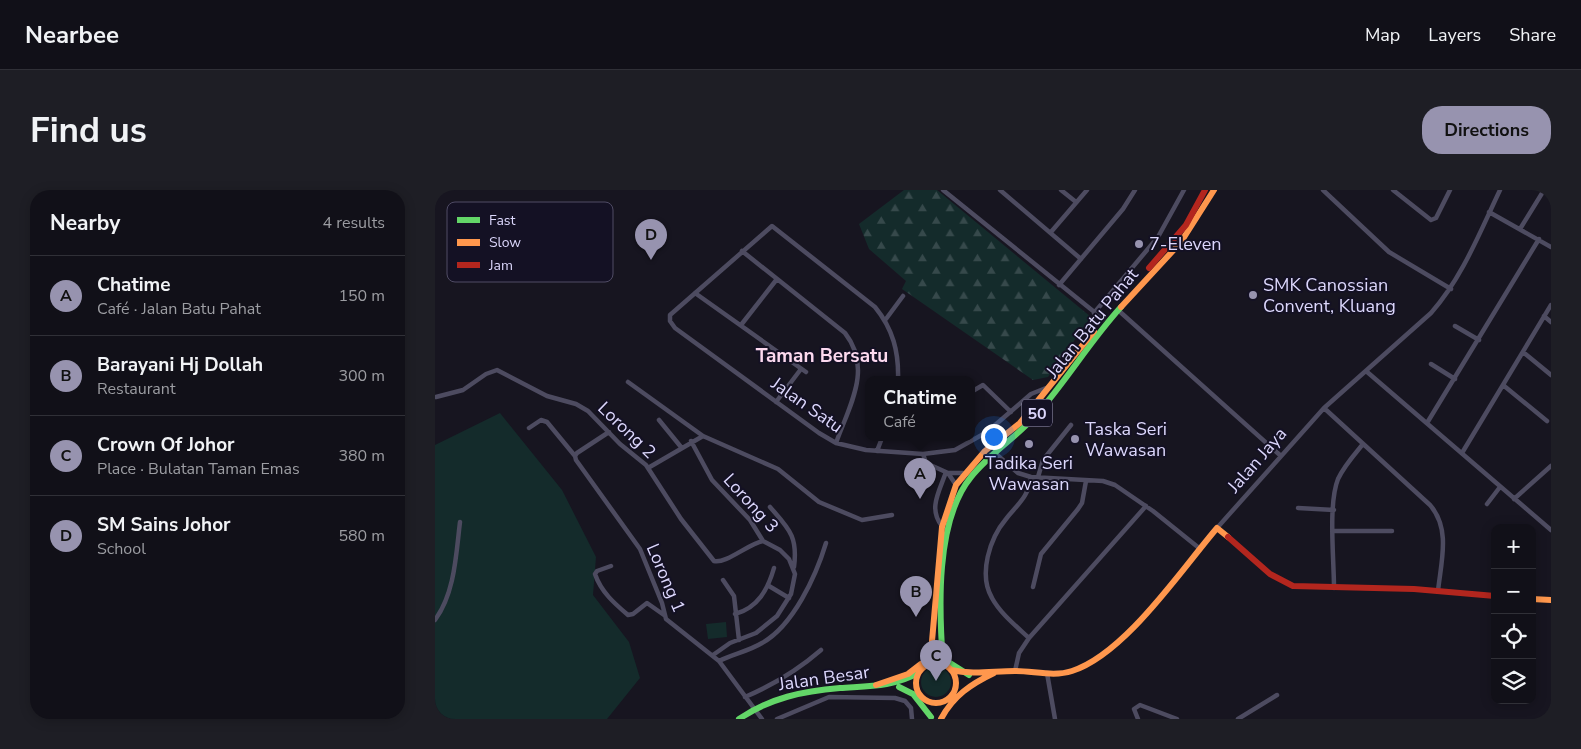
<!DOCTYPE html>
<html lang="en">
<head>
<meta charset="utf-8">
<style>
	body { margin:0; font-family:"Nunito Sans",sans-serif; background:#1e1e25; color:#f1f3f6 }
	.controls { position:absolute; right:15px; bottom:15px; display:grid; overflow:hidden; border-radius:10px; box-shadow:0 2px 12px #0003 }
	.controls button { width:45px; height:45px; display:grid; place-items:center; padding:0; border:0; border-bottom:1px solid #303037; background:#111018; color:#f1f3f6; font:25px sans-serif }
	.you { position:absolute; left:558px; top:246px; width:18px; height:18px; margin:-12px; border:4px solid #fff; border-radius:50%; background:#1a73e8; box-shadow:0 0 0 8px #1a73e833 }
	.badge { display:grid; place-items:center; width:32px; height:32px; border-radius:50%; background:#9793af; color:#111; font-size:16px; font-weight:700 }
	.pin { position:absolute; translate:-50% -41px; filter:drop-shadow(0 1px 2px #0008) }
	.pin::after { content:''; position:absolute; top:26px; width:18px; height:15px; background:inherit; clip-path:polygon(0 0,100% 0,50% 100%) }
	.popup { position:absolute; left:430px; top:186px; width:110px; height:65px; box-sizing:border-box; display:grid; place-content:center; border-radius:10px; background:#111018; filter:drop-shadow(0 1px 4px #0005); font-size:16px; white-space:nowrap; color:#9c9da2 }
	.popup b { font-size:19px; color:#f1f3f6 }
	.popup::after { content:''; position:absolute; left:50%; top:100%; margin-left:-10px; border:10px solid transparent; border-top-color:#111018 }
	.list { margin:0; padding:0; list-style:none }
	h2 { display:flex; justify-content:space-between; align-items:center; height:65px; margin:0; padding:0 20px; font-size:21px }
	h2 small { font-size:16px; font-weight:400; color:#9c9da2 }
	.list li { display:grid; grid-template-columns:32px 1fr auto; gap:15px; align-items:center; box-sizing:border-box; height:80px; padding:0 20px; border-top:1px solid #303037 }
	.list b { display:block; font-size:19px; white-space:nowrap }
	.list p { margin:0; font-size:16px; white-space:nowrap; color:#9c9da2 }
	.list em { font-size:16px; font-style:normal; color:#9c9da2 }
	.icon { flex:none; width:28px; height:28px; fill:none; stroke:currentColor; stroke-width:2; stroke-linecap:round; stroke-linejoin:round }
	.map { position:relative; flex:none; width:1116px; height:529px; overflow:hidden; border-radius:20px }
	header { display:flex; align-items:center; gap:30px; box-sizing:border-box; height:70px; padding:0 25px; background:#111018; border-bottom:1px solid #303037 }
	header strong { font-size:24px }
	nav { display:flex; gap:28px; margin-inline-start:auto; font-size:18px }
	.intro { display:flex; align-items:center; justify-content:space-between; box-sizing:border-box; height:120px; padding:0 30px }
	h1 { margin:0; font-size:35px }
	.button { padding:12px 22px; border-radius:20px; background:#9793af; color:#111; font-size:18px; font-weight:700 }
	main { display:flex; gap:30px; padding:0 30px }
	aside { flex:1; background:#111018; border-radius:20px; box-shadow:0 2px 12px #0003 }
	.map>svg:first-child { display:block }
</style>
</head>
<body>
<header>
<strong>Nearbee</strong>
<nav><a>Map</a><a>Layers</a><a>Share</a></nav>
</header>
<div class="intro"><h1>Find us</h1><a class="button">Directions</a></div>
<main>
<aside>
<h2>Nearby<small>4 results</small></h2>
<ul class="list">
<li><span class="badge">A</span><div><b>Chatime</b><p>Café · Jalan Batu Pahat</p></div><em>150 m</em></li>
<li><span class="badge">B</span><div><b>Barayani Hj Dollah</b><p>Restaurant</p></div><em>300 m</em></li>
<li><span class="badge">C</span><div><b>Crown Of Johor</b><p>Place · Bulatan Taman Emas</p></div><em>380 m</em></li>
<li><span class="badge">D</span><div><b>SM Sains Johor</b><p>School</p></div><em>580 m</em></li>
</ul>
</aside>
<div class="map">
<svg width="1116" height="529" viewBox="0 0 1116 529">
	<defs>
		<pattern id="forest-firs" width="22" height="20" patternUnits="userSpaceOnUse" patternTransform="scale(1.25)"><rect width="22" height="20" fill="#142b2b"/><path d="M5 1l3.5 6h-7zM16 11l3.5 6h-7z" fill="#36494b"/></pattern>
	</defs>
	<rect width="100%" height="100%" fill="#171520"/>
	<path fill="#142b2b" d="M65 223 127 300 161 367 158 405 194 452 205 488 172 529H0V255Z
		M291 432 292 447 273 449 271 434Z
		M486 492a15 15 0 1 1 30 0a15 15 0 1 1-30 0Z"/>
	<path fill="url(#forest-firs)" d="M469 0H502L656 127 613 187 598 190 467 99 471 91 434 59 424 34Z"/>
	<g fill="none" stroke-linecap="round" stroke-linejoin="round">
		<path stroke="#4d4b60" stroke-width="4.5" d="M508 0 668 129
			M565 0 646 69
			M626 0 641 12
			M888 0 954 62 1016 99
			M958 0 996 30 1001 28 1015 0
			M1054 22 1116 57
			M1085 39 1109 0
			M616 42 652 0
			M307 61 410 143C438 179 414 216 401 253
			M624 95 688 19 700 0
			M260 103 371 182
			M683 120 846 266
			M659 123 723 47 749 0
			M1109 126 1116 132
			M451 129 468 106
			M306 135 342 89
			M1020 136 1044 150
			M1088 162 1116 185
			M996 174 1020 189
			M931 181 1116 340
			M463 190C464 162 458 139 440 117L337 36 235 125V131L240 138 384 243 401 253 431 260 488 264 520 260 552 242 596 204 611 198
			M193 192 268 246 343 279 384 312 427 330 457 325
			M1068 195 1112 231
			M536 202 548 195 576 222
			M1 207 28 200 51 184 62 180 112 206 141 214 153 221 185 254 211 275 246 329 279 371C291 374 313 354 328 351
			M341 212 366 179
			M889 218 995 315C1016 339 1006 372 1003 401
			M224 230 246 257
			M992 233 1104 49
			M94 238 106 230 112 232 140 266
			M174 242 142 263 140 266 141 270 205 359 227 413 231 429 284 471 327 529
			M256 251 277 290 315 330 328 351 345 360 354 369 360 384 356 404 342 426 321 443 295 453 278 465
			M442 261 447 248
			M1027 263 1116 115
			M488 264 491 273 513 283H528
			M561 264 583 283 596 287 668 291 680 295 718 321 764 358
			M213 278 268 246
			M513 283 521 295
			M603 287 608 270 636 235
			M1079 309 1116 276
			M1052 314 1065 297
			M335 317C354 339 363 346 359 377
			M863 318 899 320
			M507 336C493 319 504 302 511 282
			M782 338 889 218 996 123C1027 88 1045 42 1065 0
			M899 341H957
			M176 376 162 381 160 384C166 402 180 414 193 425L198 424 212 413 229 425
			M288 390 299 406 304 450
			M334 396 354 408
			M598 397 606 364 643 319 647 313 651 291
			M899 398C899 369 893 314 903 289 909 276 919 265 928 254
			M300 424C323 418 333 399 339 378
			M0 430C20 403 21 364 25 332
			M594 448C581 436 565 423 557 408 543 384 555 348 571 329 583 314 594 306 596 287
			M284 471C298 464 314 461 327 453 358 436 381 386 391 353
			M580 481 584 463 594 448 711 316
			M612 483 620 529
			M310 507C338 495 363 480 386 460
			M342 529 394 507 460 508 470 511 476 518 477 529
			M703 529 699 519 705 515 742 529
			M803 529 842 505"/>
		<path stroke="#63d668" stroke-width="6" d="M515 473 534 485
			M508 474C504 420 500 331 536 287 555 263 582 247 602 224 632 190 655 151 686 117
			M464 497 478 504 496 527
			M304 529C335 508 368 501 405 498 432 496 459 497 483 483"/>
		<path stroke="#ff974d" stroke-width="6" d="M686 117 746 52 779 0
			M1097 409 1116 410
			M481 493a20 20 0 1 1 40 0a20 20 0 1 1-40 0Z
			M495 474 507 337 521 295 550 261 585 233 659 141
			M516 480C538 485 558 481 580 481 599 481 619 487 637 481 690 464 746 380 782 338L793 347
			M441 495 473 484 486 474
			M506 529C518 506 536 494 559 483"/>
		<path stroke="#b3261e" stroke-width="6" d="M714 78 751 35 770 0
			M793 347 835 384 858 396 979 399 1060 406"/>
	</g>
	<g fill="#9793af" stroke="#141124" stroke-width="2">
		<circle cx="704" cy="54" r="5"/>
		<circle cx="818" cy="105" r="5"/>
		<circle cx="640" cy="249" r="5"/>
		<circle cx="594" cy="254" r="5"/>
	</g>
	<g text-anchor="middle" stroke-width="4" stroke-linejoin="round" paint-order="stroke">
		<rect fill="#141124" stroke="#a09cbb" stroke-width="1" x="587" y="209.5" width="30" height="27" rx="4"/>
		<g font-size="16" font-weight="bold" fill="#dcd7fc">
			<text x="602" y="229">50</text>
		</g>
		<g font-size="18" fill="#dcd7fc" stroke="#141124" text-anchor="start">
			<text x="714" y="60">7-Eleven</text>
			<text x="828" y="101">SMK Canossian<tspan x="828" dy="21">Convent, Kluang</tspan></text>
			<text x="650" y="245">Taska Seri<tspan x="650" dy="21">Wawasan</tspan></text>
			<text x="594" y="279" text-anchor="middle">Tadika Seri<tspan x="594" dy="21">Wawasan</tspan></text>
		</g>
		<g font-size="18" fill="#dcd7fc" stroke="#141124">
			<text transform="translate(657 133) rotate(-51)" y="6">Jalan Batu Pahat</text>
			<text transform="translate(372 215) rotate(35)" y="6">Jalan Satu</text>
			<text transform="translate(192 240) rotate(44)" y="6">Lorong 2</text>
			<text transform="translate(822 270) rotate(-49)" y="6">Jalan Jaya</text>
			<text transform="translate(316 313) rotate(48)" y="6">Lorong 3</text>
			<text transform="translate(231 388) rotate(67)" y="6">Lorong 1</text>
			<text transform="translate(389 488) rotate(-8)" y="6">Jalan Besar</text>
		</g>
		<g font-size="19" font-weight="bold" fill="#fcd9ef" stroke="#141124">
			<text x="387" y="172">Taman Bersatu</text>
		</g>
	</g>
	<rect x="12" y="12" width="166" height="80" rx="8" fill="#141124" stroke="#504c65" stroke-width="1"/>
	<rect x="22" y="27" width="23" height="6" fill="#63d668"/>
	<rect x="22" y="49" width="23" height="7" fill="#ff974d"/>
	<rect x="22" y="72" width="23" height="6" fill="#b3261e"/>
	<g font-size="14" fill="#dcd7fc">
		<text x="54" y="35">Fast</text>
		<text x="54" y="57">Slow</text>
		<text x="54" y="80">Jam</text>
	</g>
</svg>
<div class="controls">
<button>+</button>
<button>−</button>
<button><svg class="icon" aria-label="locate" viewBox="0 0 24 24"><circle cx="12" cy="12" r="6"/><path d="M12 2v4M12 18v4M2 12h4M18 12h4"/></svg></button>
<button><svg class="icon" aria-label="layers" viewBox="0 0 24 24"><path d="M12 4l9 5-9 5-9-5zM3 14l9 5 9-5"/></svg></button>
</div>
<div class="you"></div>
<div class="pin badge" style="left:485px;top:309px">A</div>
<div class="popup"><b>Chatime</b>Café</div>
<div class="pin badge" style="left:481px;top:427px">B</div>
<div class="pin badge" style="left:501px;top:491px">C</div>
<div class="pin badge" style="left:216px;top:70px">D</div>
</div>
</main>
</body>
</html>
